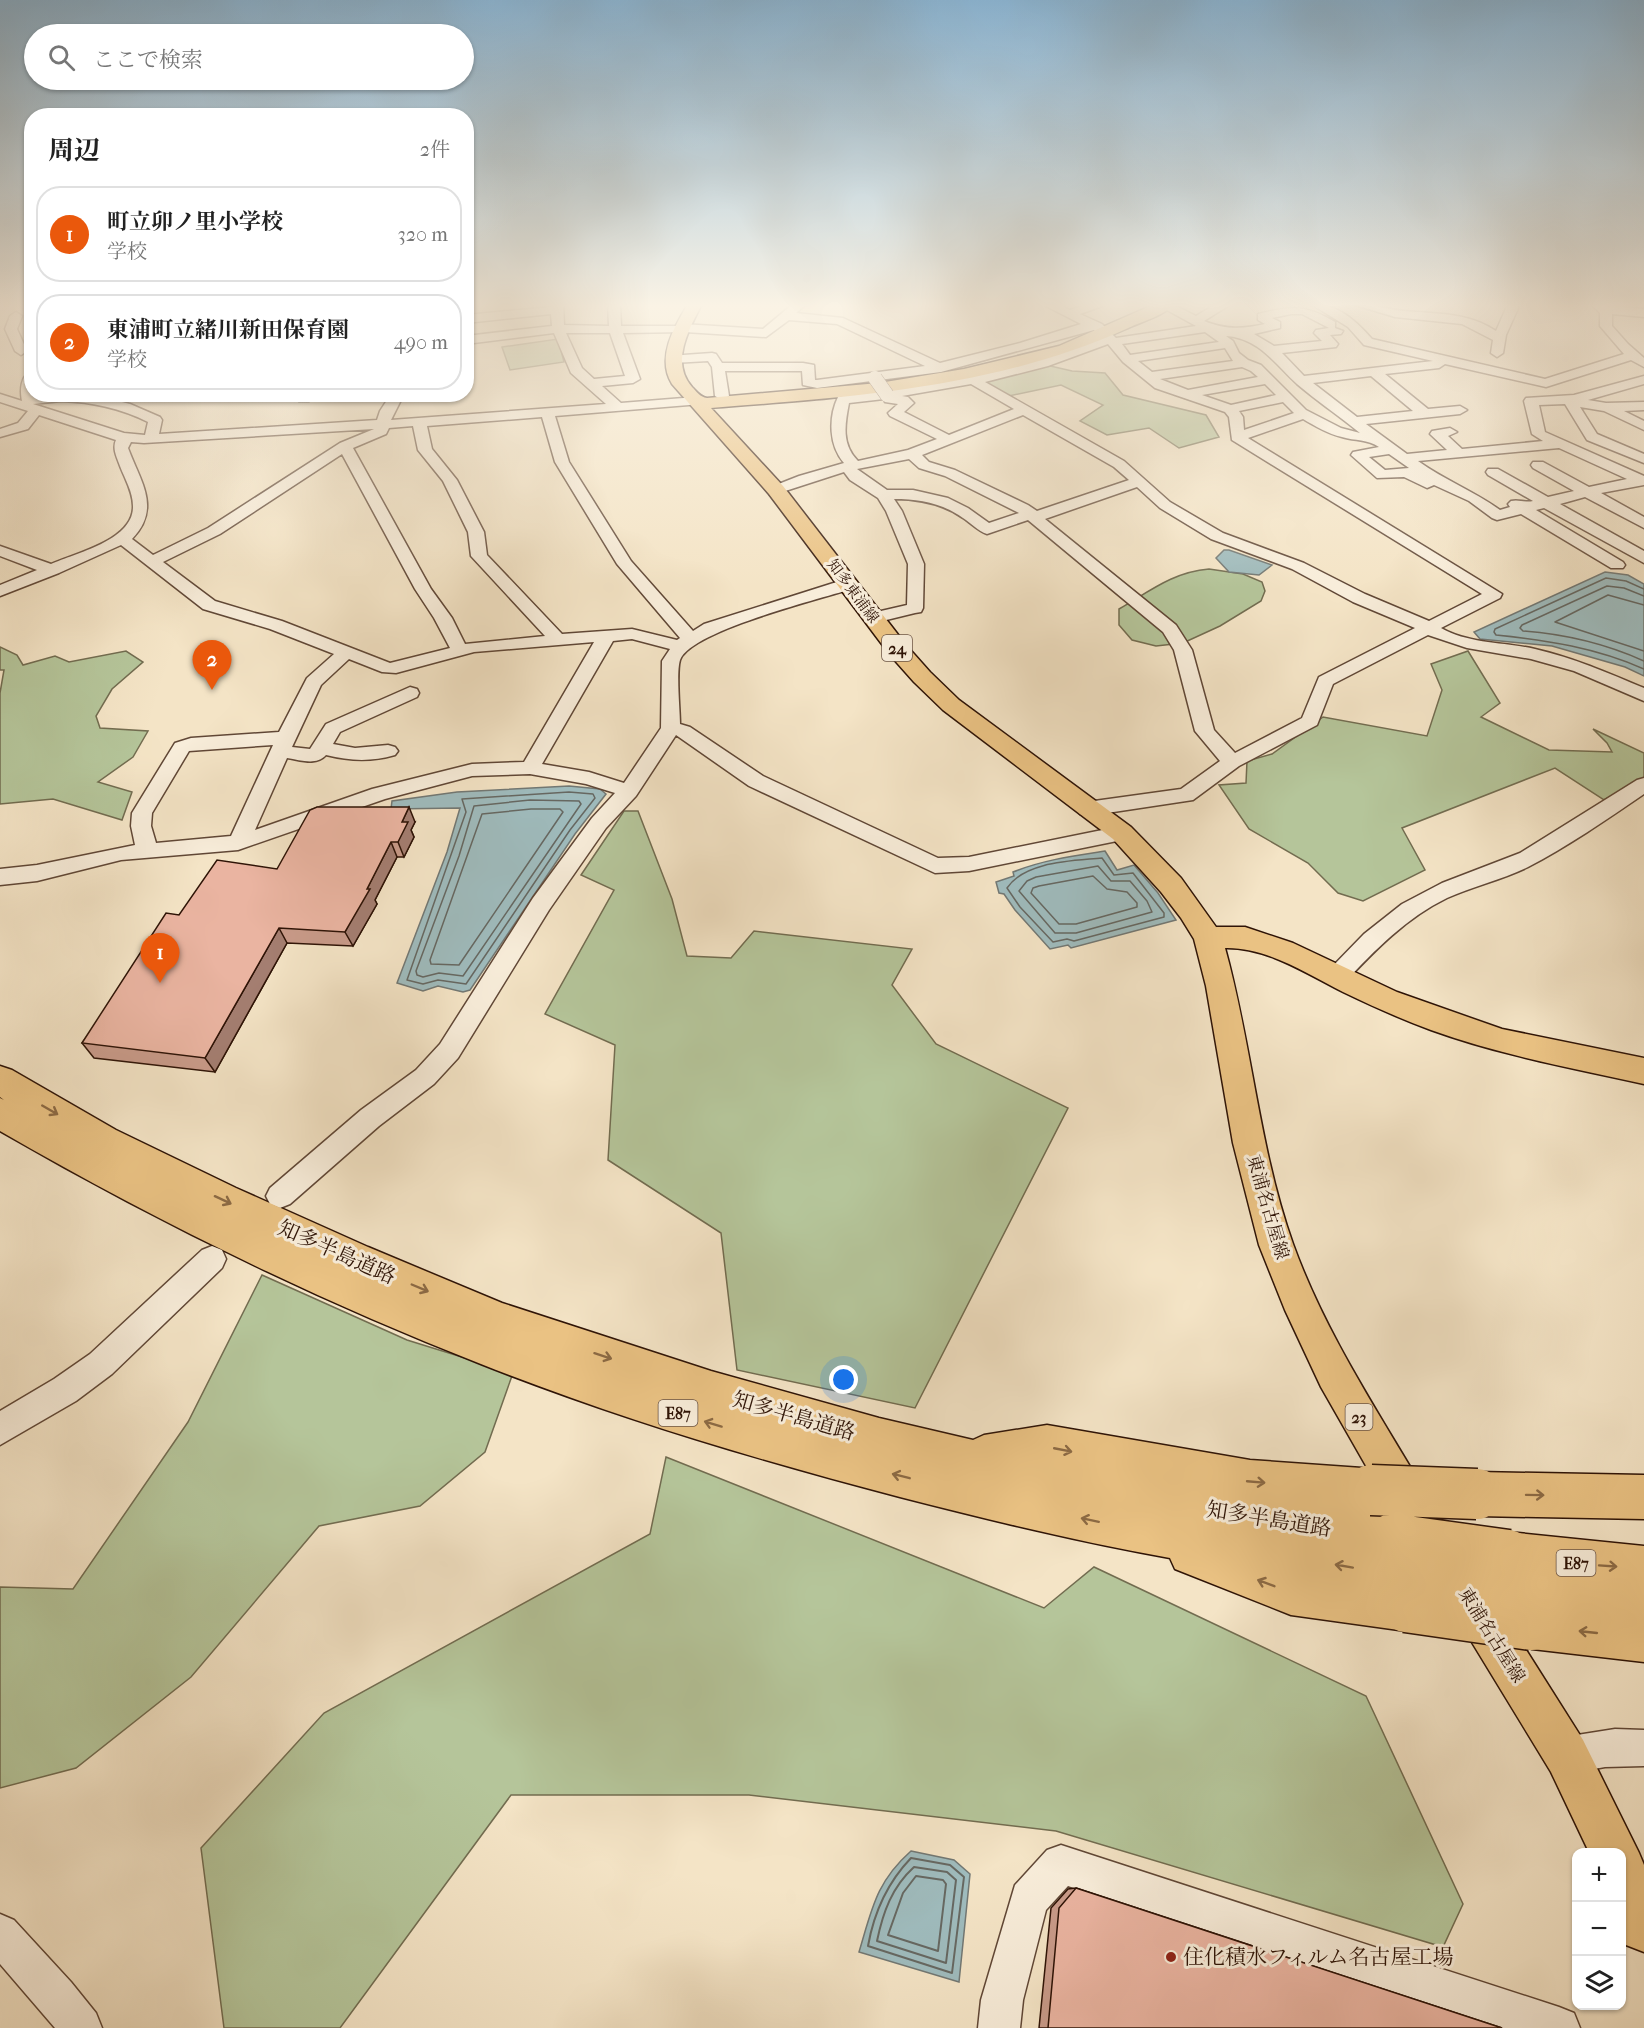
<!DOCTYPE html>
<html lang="ja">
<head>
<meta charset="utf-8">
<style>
	body { margin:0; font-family:"IM FELL French Canon","Noto Serif JP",serif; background:#f2f2f2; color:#222 }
	.controls { position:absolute; right:18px; bottom:18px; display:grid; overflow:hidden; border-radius:12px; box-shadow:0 2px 4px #0004 }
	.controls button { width:54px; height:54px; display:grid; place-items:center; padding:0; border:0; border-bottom:2px solid #e0e0e0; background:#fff; color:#222; font:30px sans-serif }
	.you { position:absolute; left:844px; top:1380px; width:21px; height:21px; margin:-15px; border:4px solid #fff; border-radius:50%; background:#1a73e8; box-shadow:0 0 0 9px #1a73e833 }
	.badge { display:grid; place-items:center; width:39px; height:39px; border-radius:50%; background:#ea580c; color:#fff; font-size:20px; font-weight:700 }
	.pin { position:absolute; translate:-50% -50px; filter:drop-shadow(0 2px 3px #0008) }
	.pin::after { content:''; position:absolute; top:32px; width:21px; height:18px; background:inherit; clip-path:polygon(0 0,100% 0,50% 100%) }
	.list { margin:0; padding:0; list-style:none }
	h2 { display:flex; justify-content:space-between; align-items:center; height:78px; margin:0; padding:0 24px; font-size:26px }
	h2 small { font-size:20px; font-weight:400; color:#767676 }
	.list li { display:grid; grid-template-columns:39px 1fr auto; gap:18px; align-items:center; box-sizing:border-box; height:96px; margin:0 12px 12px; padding:0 12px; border:2px solid #e0e0e0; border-radius:24px }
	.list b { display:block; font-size:22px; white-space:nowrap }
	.list p { margin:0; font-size:20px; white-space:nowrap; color:#767676 }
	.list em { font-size:20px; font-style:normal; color:#767676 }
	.icon { flex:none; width:33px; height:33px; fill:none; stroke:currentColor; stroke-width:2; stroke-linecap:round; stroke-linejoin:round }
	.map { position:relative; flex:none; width:1644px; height:2028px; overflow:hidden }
	.search { position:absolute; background:#fff; box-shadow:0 2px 4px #0004; left:24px; top:24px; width:450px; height:66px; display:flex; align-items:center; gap:15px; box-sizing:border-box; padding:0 21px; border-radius:33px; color:#767676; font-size:22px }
	.panel { position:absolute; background:#fff; box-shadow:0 2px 4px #0004; left:24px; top:108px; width:450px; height:294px; border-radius:24px }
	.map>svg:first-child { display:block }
</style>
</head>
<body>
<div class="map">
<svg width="1644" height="2028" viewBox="0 0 1644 2028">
	<rect width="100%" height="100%" fill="#f4e4c6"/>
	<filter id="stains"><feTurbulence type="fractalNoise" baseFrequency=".00333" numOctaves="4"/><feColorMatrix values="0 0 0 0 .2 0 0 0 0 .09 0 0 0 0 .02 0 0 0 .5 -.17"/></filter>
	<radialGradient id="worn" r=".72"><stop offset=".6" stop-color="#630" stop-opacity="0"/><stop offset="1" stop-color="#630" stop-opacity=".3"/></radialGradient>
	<path fill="#b5c59a" stroke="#726c50" stroke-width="1.5" d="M558 339 564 362 510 370 502 347Z
		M1046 365 1072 371 1105 373 1123 395 1206 415 1219 437 1179 448 1149 428 1107 435 1080 421 1103 405 1061 385 1004 397 980 383Z
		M1209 569 1243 574 1262 582 1265 591 1261 601 1220 626 1183 643 1156 646 1132 640 1119 625V609C1150 591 1173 572 1209 569Z
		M0 647 17 655 23 665 55 656 69 662 126 651 143 662 112 689 96 716 100 728 148 731 133 757 98 782 132 792 122 820 53 799 0 804V693L4 670H0Z
		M1468 651 1500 703 1481 717 1549 750 1612 752 1607 743 1593 729 1644 753V779L1604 800 1555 768 1402 828 1425 870 1363 901 1338 893 1308 863 1249 829 1219 785 1246 783 1247 761 1272 754 1323 717 1427 736 1442 690 1431 664Z
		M624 811H638L672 899 687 956 731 958 754 931 912 949 892 985 936 1044 1068 1108 915 1408 737 1370 721 1233 608 1160 615 1045 545 1014 614 890 581 875Z
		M262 1275 407 1340 513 1373 485 1452 420 1506 319 1526 191 1677 76 1768 0 1788V1587L73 1589 188 1422Z
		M666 1457 1044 1608 1094 1567 1366 1696 1463 1904 1443 1947 1056 1831 749 1795H511L340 2028H224L201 1848 324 1713 650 1534Z"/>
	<path fill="#9fbcbe" stroke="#727874" stroke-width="1.5" d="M1224 550H1229L1272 565 1259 575 1229 572 1216 558Z
		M1605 572 1628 575 1644 584V676L1625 667 1552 646 1480 639 1474 632Z
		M569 786 600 789 606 794 575 834 470 990 463 992 438 986 423 991 397 983 447 852 460 808 391 809 392 801 457 792Z
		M1105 851 1117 870 1134 865 1158 893 1176 920 1071 948 1068 945 1050 949 1015 910 1004 894 999 893 996 882 1014 876 1013 872C1043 860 1073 856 1105 851Z
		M911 1851 954 1860 970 1874 959 1982 859 1952C872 1909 876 1882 911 1851Z"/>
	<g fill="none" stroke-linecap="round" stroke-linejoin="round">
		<path stroke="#666862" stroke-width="1.5" d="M1644 589 1626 581 1606 578 1495 629 1494 632 1496 635C1547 640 1597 648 1644 669
			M1644 596 1624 588 1607 586 1522 625 1520 628 1523 631C1564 634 1606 644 1644 661
			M1644 605 1608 595 1555 622 1644 651
			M569 792 593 794 595 798 570 830 466 984 438 980 423 984 407 980 466 812 462 799Z
			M530 800 579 801 581 804 463 976 439 973 423 977 417 975 416 971 459 856 474 806Z
			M531 809H560L563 812 459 965 431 964 430 960 482 814Z
			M1102 858 1114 875 1133 873 1164 913V917L1074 941 1067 939 1053 942 1020 907 1007 888C1025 861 1073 861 1102 858Z
			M1098 866 1111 881H1130L1147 901 1152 912 1076 933H1055L1019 891 1027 881 1036 877Z
			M1093 876 1107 889 1127 892 1137 903V907L1076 924H1059L1031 893 1033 888 1039 886Z"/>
		<path stroke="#666862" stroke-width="2" d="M911 1858 950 1865 964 1877 952 1973 868 1946C874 1912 887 1883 911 1858Z
			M914 1867 947 1872 956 1880 946 1963 877 1941C883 1912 892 1887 914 1867Z
			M916 1876 943 1880 946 1884 938 1951 888 1935 903 1893Z"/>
		<g stroke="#604736" stroke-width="3">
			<path id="minor" d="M551 304H563L564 325 609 326 608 304H620L621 326H677L682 324 763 329 793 304H803L804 306 796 313 843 318 940 363 1020 343 1081 324 1042 304H1058L1070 310 1089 304H1108L1080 314 1102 324 1116 338 1196 326 1156 304H1172L1196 316 1216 304H1231L1204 321C1226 330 1243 329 1265 324L1258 320V314C1292 306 1304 304 1335 322V328L1343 331 1341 334 1330 335 1338 344 1336 347 1282 353 1304 376 1433 361 1364 345 1348 327 1311 304C1338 304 1355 320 1372 339L1545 379 1624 354 1600 326V313L1591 304 1644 309V317L1612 314V326L1628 344 1644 358V367L1631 360 1546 387 1445 364 1439 368 1385 374 1428 409 1460 406 1467 410 1460 414 1366 424 1407 454 1447 450 1430 434 1432 431 1450 428 1457 432 1448 436 1462 449 1543 441 1532 434 1524 401 1526 398 1574 395 1644 376V384L1588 400 1606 403 1644 402V410L1624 411 1644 421V430L1604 411 1580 407 1597 434 1644 454V463L1587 440 1565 404 1539 405 1545 432 1644 476V485L1601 493 1644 517V528L1585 497 1560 504 1644 551V563L1544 508 1536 510 1623 562 1625 565 1623 568H1611L1521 514 1497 520 1492 518 1469 501 1434 485 1427 488 1404 477 1377 478 1351 455 1353 452 1379 447C1368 439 1355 441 1342 437 1328 434 1315 426 1303 419L1248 438 1502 594 1500 598 1441 628C1469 644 1505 642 1535 649 1574 658 1608 673 1644 688V701L1574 671 1531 659 1467 648 1428 635 1333 684 1317 725 1239 766 1193 800 1087 816 1080 814 1077 809 1080 804 1087 802 1181 789 1220 761 1195 731 1174 650 1163 632 1028 520 987 534C978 531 971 523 963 518 942 503 919 499 894 499L902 511 924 564 923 608 921 612 915 613 874 623 868 622 865 618 868 614 907 605 908 564 886 511 878 498 850 480 844 472 776 494 769 490 771 487 799 476 844 463C829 446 828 418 838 397 872 389 909 387 944 382 998 372 1050 358 1100 338L1094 330 941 372 817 388 803 385 802 371H725L729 396 722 400 715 396 712 367 708 361 673 363 669 362 667 359 669 356 712 353 716 354 722 363H803L814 365 815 380H817L925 366 837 324 789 320 766 337 685 332 623 333 640 379 633 383 602 386 621 403 696 397 701 398 703 401 701 404 555 416 569 462 621 545 631 561 693 631 704 624 843 580H855L857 584 855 588C823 598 690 631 680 660 676 673 680 710 680 724L690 727 763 776 938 858 969 857 1122 826 1129 828 1132 833 1129 838 1122 840 969 871 935 873 749 786 676 735 636 796 606 828 549 910 458 1058 434 1084 379 1126 290 1204 280 1208 270 1204 266 1196 270 1188 361 1110 416 1070 440 1044 533 898 592 818 615 793 586 784 530 774 472 776 385 799 238 850 121 860 37 881 0 885V869L37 865 135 845 131 826 132 813 175 743 191 738 279 732 307 678 334 654 270 629 203 609 121 545 59 573 0 596V585L37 570 0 556V546L51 564C76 553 134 540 133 506 133 492 125 479 120 466 117 457 112 449 116 440L39 415 28 429 0 437V429L18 423 28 411 0 402V394L22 401C20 391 20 375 32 371V394L94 395 130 404 160 417 162 420 159 434 377 420 380 411 391 394H404L391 420 606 404 571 373 554 333 466 344V336L552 326 551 314 466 323V315L551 307ZM1291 314H1302L1329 328 1316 330 1314 333 1322 341 1274 346 1254 334 1280 328V322L1272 318ZM1205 332 1219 342 1130 355 1122 344ZM566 333H610L625 376 594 379 582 368ZM1226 336C1259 338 1275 364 1297 384 1317 401 1339 416 1360 433L1341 428 1306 410 1261 365 1248 360 1239 353 1233 341ZM1108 344 1123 362 1155 388 1225 412 1229 417 1232 440 1482 594 1429 621 1365 594 1304 563 1223 533 1170 502 1124 461 985 382 1048 366ZM1225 348 1233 361 1152 372 1138 361ZM1242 367 1251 371 1258 377 1188 390 1160 379ZM1371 376 1413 411 1357 417 1313 383ZM971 384 1014 409 949 435 904 412 914 403 908 397 902 396ZM1265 384 1276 395 1231 405 1202 395ZM884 399 885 402 898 404 888 413 890 416 937 439 908 450 858 461C841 444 845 424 849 403ZM61 401C93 402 120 408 148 422L145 435 124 433 33 404ZM1283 402 1294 413 1244 430 1243 417 1239 411ZM1023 415 1114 467 1129 480 1037 511 1028 505 955 470 929 462 922 455ZM542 417 555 462 617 564 680 638 677 640 632 629 562 634 487 555 484 532 457 480 432 449 427 426ZM413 426 418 450 443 481 468 532 471 556 545 636 465 644 452 618 431 589 353 448 386 434 389 428ZM374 429 340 443 208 528 153 555 132 539C162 508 140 481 128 448L131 442 144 443ZM1559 448 1627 479 1589 487 1543 462H1533L1531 465 1533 468 1574 491 1548 497 1498 469H1488L1486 472 1488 475 1533 501C1525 503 1519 499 1511 501L1508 504 1510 507 1500 510C1474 491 1444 480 1418 461ZM342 454 415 589 434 618 450 648 390 663 282 621 215 601 163 562 220 534ZM1389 454 1409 468 1385 470 1369 457ZM909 459 919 468 945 476 1019 513 989 523 968 508 948 498 913 490H887L857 469ZM1137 487 1160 508 1211 539 1292 569 1353 602 1415 628 1319 677 1302 718 1235 753 1214 730 1192 650 1176 625 1045 519ZM632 639 670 649 662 661 661 728 624 783 589 772 542 764 613 641ZM594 642 524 762 472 764 372 789 255 830 287 758C301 760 316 766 326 755 350 761 371 762 395 755L398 751 395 747 388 745 355 748 333 744 340 732 417 697 419 693 417 689 410 687 326 724 310 749 292 747 321 685 349 659 382 672 396 673 474 652ZM273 745 231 836 156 843 151 826 152 813 189 751Z
				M1352 304C1370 304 1386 309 1404 311 1436 314 1467 312 1496 331L1508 304H1520L1506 335 1503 353 1497 357 1491 353 1493 340 1462 324 1395 317Z
				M16 312 22 316 17 329 27 351 21 355 15 351 5 329 10 316Z
				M298 394H312L309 401H299Z
				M1644 778V794C1606 820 1568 846 1528 867 1502 880 1473 886 1447 898 1406 918 1375 950 1345 982L1337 985 1329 982 1325 976 1329 970 1364 934 1402 904 1442 883 1520 853 1637 780Z
				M212 1246 222 1250 226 1259 222 1268 112 1374 76 1401 0 1445V1411L54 1379 90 1354 202 1250Z
				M1615 1729 1644 1730V1766L1605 1767 1567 1774 1554 1769 1549 1756 1554 1743 1577 1735Z
				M1061 1845 1559 2007 1574 2013 1580 2028H1496L1068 1886 1046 1910 1023 2000 1020 2028H978L981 2000 1015 1885 1047 1850Z
				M0 1914 14 1920 71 1982 96 2013 102 2028H55L0 1964Z"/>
		</g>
		<g stroke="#2e1306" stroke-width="3">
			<path id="major" d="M688 304H702C689 329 670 362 692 387 697 392 700 397 707 398L879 383 964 369 1059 346 1155 304H1174C1164 316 1140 322 1126 329 996 388 852 397 711 408L783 486 906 645 930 672 959 700 1131 827 1181 878 1216 927H1245L1293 943 1397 992 1502 1029 1644 1058V1084C1572 1068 1500 1055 1431 1030 1401 1019 1372 1006 1343 992 1307 974 1267 947 1225 948 1252 1045 1259 1149 1293 1244 1324 1330 1375 1407 1421 1485L1427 1499 1421 1513 1407 1519 1393 1513 1321 1387 1285 1310 1259 1245 1233 1143 1206 986 1194 939 1181 918 1161 892 1113 839 943 710 914 682 890 655 769 494 672 384C656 358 674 327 688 304Z
				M1477 1590 1492 1596 1583 1740 1639 1853 1644 1865V1952L1626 1945 1622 1933V1852H1589L1551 1772 1462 1626 1456 1611 1462 1596Z"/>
		</g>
		<g stroke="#2e1306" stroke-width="3">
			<path id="highway" d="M0 1066 12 1070 116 1130 236 1188 368 1247 502 1303 711 1371 879 1418 973 1440 984 1435 1047 1425 1250 1460 1362 1468 1378 1474 1384 1490 1378 1506 1363 1512 1392 1516 1408 1523 1415 1539 1408 1554 1418 1559 1425 1575 1419 1589 1423 1590 1430 1607 1423 1624 1406 1631 1291 1615 1175 1569 1170 1558C1079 1542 990 1520 900 1497 758 1460 617 1418 481 1364 315 1299 154 1220 0 1131V1098L4 1100 0 1097Z
				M1477 1472 1644 1475V1519L1477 1516 1461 1510 1455 1494 1461 1478Z
				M1508 1532 1644 1546V1662L1532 1649 1515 1642 1508 1625 1514 1611 1502 1607 1496 1590 1502 1575 1492 1571 1485 1555 1492 1539Z"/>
		</g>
		<use href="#minor" fill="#f8edda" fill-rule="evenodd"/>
		<use href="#major" fill="#eac283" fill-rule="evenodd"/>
		<use href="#highway" fill="#eac283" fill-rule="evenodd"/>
		<g stroke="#604736" stroke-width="15" stroke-linecap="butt">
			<path id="minor-bridge" d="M875 378 887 395"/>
		</g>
		<g stroke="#2e1306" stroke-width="42" stroke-linecap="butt">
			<path id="highway-bridge-far1" d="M1362 1490 1414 1492"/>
		</g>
		<g stroke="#2e1306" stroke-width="53" stroke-linecap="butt">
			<path id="highway-bridge" d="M1371 1490 1477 1494
				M1392 1539 1508 1555
				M1402 1575 1519 1590
				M1406 1607 1532 1625"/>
		</g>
		<use href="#minor-bridge" stroke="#f8edda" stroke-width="14"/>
		<use href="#highway-bridge-far1" stroke="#eac283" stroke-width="39"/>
		<use href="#highway-bridge" stroke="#eac283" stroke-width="50"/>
	</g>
	<path fill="#c99b8a" stroke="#2e1306" stroke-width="1.5" d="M415 822 411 830 414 837 404 857H397L375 900 377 904 353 946 287 943 215 1072 94 1058 82 1043 179 915 277 869Z
		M1076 1888 1502 2028H1039L1051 1908 1068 1889Z"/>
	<path fill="#a47e71" stroke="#2e1306" stroke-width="1.5" d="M409 807 415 822 411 830 414 837 404 857 398 842 402 822Z
		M391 842 397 857 375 900 377 904 353 946 345 932Z
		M279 928 287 943 215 1072 205 1058Z"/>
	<path fill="#eab4a1" stroke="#2e1306" stroke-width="1.5" d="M317 807H409L402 822H408L398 842H391L367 889H370L345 932 279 928 205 1058 82 1043 166 913 179 915 217 860 277 869 310 810Z
		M1076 1888 1502 2028H1048L1059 1908Z"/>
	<defs><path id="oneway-shaft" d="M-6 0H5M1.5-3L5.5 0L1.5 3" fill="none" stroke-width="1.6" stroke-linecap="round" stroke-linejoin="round" transform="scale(1.5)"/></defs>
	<g stroke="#8c6a44">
		<use href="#oneway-shaft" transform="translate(50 1110) rotate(30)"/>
		<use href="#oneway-shaft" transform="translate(223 1200) rotate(25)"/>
		<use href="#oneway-shaft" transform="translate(420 1288) rotate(23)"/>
		<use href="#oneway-shaft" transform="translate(603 1356) rotate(18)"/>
		<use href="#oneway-shaft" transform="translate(713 1424) rotate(-163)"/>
		<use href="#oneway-shaft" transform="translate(1063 1450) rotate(11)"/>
		<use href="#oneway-shaft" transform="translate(901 1476) rotate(-166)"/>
		<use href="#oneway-shaft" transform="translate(1256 1482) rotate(5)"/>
		<use href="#oneway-shaft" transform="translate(1535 1495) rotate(1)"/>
		<use href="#oneway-shaft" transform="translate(1090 1520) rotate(-168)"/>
		<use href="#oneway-shaft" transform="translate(1344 1566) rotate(-170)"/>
		<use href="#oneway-shaft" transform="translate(1608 1566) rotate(4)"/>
		<use href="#oneway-shaft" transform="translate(1266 1583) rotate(-159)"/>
		<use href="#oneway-shaft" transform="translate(1588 1632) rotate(-174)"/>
	</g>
	<linearGradient id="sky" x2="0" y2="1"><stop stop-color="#8bb7d7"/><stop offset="0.52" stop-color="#faf3e5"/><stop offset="1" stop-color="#faf3e5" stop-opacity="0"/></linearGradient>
	<rect width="1644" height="588" fill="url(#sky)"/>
	<circle fill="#8f2418" stroke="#f8edda" stroke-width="2" cx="1171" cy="1957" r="6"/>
	<g text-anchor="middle" stroke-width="6" stroke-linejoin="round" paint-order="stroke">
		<g font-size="15" fill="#2e1306" stroke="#f8edda">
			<text transform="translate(853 591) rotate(53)" y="5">知多東浦線</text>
		</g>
		<g fill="#f8edda" stroke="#6b5446" stroke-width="1.5">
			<rect x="882" y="635" width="30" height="26" rx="4.5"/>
			<rect x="658.5" y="1400" width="39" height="26" rx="4.5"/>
			<rect x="1345.5" y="1404" width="27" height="26" rx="4.5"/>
			<rect x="1556.5" y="1550" width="39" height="26" rx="4.5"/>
		</g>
		<g font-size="16" font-weight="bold" fill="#2e1306">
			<text x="897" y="654">24</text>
			<text x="678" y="1419">E87</text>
			<text x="1359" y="1423">23</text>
			<text x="1576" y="1569">E87</text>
		</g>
		<g font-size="18" fill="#2e1306" stroke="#f8edda">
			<text transform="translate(1268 1207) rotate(74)" y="6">東浦名古屋線</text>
			<text transform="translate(1492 1635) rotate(58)" y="6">東浦名古屋線</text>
		</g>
		<g font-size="21" fill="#2e1306" stroke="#f8edda">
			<text transform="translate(337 1252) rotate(24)" y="7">知多半島道路</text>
			<text transform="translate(794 1416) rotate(16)" y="7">知多半島道路</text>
			<text transform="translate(1269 1519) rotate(9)" y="7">知多半島道路</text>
		</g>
		<g font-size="21" fill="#2e1306" stroke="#f8edda" text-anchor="start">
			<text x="1183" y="1964">住化積水フィルム名古屋工場</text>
		</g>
	</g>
	<rect width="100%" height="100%" filter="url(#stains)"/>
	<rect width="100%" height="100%" fill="url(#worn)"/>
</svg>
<div class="controls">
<button>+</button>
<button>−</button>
<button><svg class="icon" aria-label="layers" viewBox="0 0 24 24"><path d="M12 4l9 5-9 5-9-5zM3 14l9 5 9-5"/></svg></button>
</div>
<div class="you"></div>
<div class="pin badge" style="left:160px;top:983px">1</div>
<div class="pin badge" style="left:212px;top:690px">2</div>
<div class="search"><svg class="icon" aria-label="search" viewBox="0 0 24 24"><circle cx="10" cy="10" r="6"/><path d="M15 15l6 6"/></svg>ここで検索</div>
<section class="panel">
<h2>周辺<small>2件</small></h2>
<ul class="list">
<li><span class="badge">1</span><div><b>町立卯ノ里小学校</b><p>学校</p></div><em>320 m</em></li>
<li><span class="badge">2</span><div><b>東浦町立緒川新田保育園</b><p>学校</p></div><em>490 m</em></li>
</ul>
</section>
</div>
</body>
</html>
